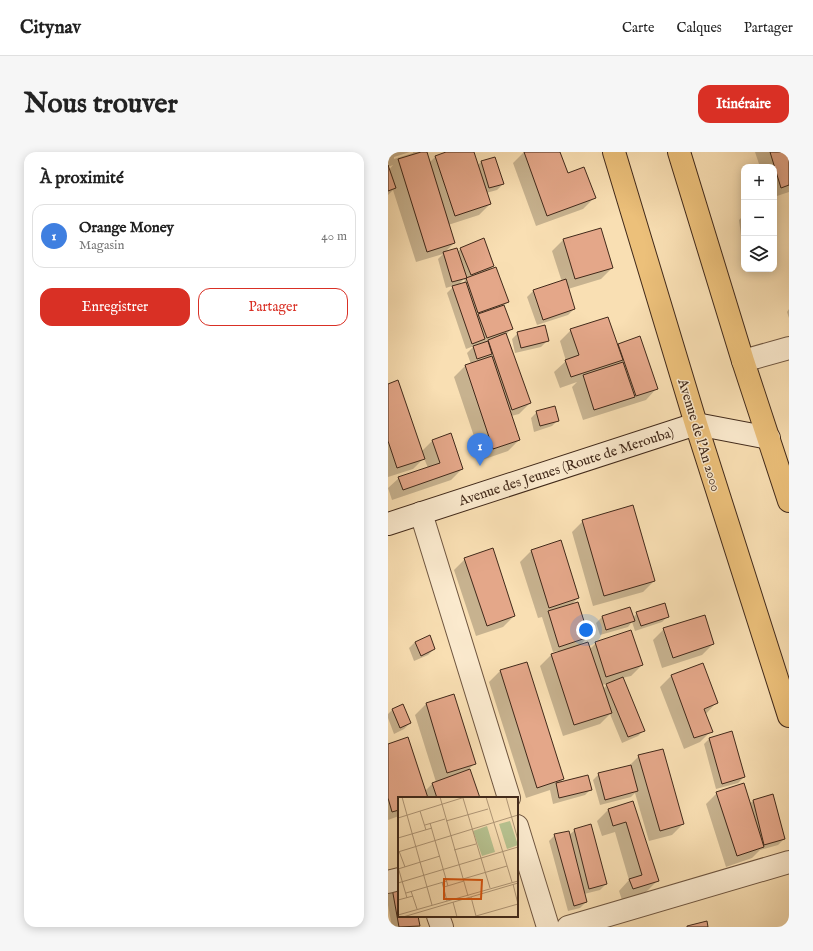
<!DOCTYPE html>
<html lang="fr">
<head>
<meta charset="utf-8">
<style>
	body { margin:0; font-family:"IM FELL English",serif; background:#f6f6f6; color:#222 }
	.controls { position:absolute; right:12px; top:12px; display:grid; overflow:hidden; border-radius:8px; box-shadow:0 2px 10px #0003 }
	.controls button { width:36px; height:36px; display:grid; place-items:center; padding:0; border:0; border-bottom:1px solid #e0e0e0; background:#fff; color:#222; font:20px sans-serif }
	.you { position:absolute; left:198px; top:478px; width:14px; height:14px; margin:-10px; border:3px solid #fff; border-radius:50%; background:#1a73e8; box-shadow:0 0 0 6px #1a73e833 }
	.badge { display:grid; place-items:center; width:26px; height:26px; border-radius:50%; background:#d93025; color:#fff; font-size:13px; font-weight:700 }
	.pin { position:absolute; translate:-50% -33px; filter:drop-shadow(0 1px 2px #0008) }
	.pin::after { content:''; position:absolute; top:21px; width:14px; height:12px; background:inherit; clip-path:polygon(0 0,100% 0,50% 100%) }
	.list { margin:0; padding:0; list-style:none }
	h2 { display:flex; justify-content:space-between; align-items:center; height:52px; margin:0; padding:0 16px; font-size:17px }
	h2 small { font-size:13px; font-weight:400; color:#767676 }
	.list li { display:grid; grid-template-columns:26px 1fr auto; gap:12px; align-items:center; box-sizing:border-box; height:64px; margin:0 8px 8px; padding:0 8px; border:1px solid #e0e0e0; border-radius:12px }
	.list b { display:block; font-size:15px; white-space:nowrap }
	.list p { margin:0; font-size:13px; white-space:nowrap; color:#767676 }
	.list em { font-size:13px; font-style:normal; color:#767676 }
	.actions { display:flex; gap:8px; padding:12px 16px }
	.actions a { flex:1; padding:9px 0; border:1px solid #d93025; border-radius:12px; text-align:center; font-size:14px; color:#d93025 }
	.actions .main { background:#d93025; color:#fff }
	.icon { flex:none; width:22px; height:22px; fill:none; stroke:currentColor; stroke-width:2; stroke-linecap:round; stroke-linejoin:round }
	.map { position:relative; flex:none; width:401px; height:775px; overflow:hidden; border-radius:12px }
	header { display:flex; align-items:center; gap:24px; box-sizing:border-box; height:56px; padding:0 20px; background:#fff; border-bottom:1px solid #e0e0e0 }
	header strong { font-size:19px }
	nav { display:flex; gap:22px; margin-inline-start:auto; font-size:14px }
	.intro { display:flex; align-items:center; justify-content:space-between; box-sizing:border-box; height:96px; padding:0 24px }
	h1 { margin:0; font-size:28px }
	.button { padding:10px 18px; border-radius:12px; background:#d93025; color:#fff; font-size:14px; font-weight:700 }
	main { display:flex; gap:24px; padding:0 24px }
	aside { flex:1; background:#fff; border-radius:12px; box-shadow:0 2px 10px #0003 }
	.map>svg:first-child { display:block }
</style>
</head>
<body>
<header>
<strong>Citynav</strong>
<nav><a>Carte</a><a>Calques</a><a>Partager</a></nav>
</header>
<div class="intro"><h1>Nous trouver</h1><a class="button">Itinéraire</a></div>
<main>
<aside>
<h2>À proximité<small></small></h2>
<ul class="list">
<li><span class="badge" style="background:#3f7fe0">1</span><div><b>Orange Money</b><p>Magasin</p></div><em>40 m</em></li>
</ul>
<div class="actions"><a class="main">Enregistrer</a><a>Partager</a></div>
</aside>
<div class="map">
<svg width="401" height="775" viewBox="0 0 401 775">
	<rect width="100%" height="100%" fill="#f9dfb3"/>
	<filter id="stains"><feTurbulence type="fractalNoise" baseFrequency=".005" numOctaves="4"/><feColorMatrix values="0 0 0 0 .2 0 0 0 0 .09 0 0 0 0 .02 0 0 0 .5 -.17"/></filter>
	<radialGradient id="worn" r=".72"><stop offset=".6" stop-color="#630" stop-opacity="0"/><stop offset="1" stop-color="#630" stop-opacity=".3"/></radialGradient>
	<path fill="#0003" fill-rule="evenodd" d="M0 0H22L6 5V7L25 1V0H39L38 1 41 11 48 4 62 0H84L89 14 93 10 107 6 115 32 109 38 98 41 102 52 91 63 60 73 66 91 56 101 70 100 73 96 105 114 99 120 120 150 115 154 123 177 118 183 142 251 131 262 123 264 131 288 120 299 94 308 66 225 77 214 83 212 79 201 86 194 78 197 59 141 67 133 58 136 50 107 55 102 28 110 5 38 0 43V15L1 18 5 13 0 15ZM76 127 77 129 73 133H70Z
		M136 0H172L180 22 206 46 195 57 148 74 125 11Z
		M367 0H401V40L386 45V15H372Z
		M356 63V90L354 91 351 68Z
		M212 77 224 116 213 127 180 137 186 157 180 163 149 173 139 145 145 139 174 130 164 99 175 88Z
		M401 157V166L399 160Z
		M183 178 229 195 231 193 268 237 258 248 195 268 184 235 189 230 172 236 166 220 178 209 172 189Z
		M130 181 159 189 153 195 127 201 124 187Z
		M0 233 33 300 45 288 74 317 63 328 4 348 0 336 11 326 40 316 36 306 25 317 0 325Z
		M149 260 170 268 164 274 146 280 143 266Z
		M195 369 266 429 255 440 205 454 184 380Z
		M143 399 190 446 183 453 200 485 191 494 202 497 208 491 254 513 243 524 234 526 256 578 250 584 234 591 222 562 212 572 175 584 152 514 163 503 171 500 170 499 165 500 154 465 150 466 132 410ZM221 531 215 537 214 533Z
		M77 407 126 464 115 475 88 484 66 418Z
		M241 456 245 466 249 461 280 464 274 470 247 479 244 470 240 475 212 483 208 471 214 465Z
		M276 477 325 492 314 503 274 516 265 488Z
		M27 490 46 497 40 503 26 509 21 496Z
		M112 519 175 627 170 632 203 637 197 643 165 652 162 638 138 646 101 530Z
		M283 524 328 551 317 563 323 579 312 590 296 597 272 535Z
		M66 543 87 611 81 617 91 646H11V664L0 668V593L37 639 44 632 48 630 27 563 38 552Z
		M5 557 22 571 16 577 6 582 0 566V562Z
		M322 586 356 625 350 631 328 637 316 592Z
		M251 604 295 672 284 683 261 689 247 641 243 645 212 653 205 628 211 622 241 614Z
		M329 641 361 652 365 649 396 687 390 693 372 698 364 706 338 715 318 652Z
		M245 650 269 729 258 740 234 748 231 739 241 728 227 680 214 684 209 669 220 658Z
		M187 678 218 732 212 738 196 742 198 750 192 756 180 759 161 689 167 683H181Z
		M4 737 11 764H29L31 774 30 775H4L0 753V741Z"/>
	<path fill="#e4a789" stroke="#41291a" d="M33 0H39L67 91 39 100 10 7Z
		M58 0H86L103 52 67 64 47 4Z
		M136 0H172L180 21 196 15 208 46 159 64Z
		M382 0H401V33L393 36Z
		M107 5 116 32 101 36 93 9Z
		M0 13 8 36 0 39Z
		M213 76 225 116 187 127 175 87Z
		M96 86 106 114 83 123 72 96Z
		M69 96 79 126 64 130 55 100Z
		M108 115 121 150 90 161 78 126Z
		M178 127 187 157 155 168 145 138Z
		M78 130 97 187 84 192 64 134Z
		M116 153 125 177 99 186 90 162Z
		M220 165 235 208 183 225 177 208 191 203 182 177Z
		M157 173 161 189 133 196 129 180Z
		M118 181 143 251 124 258 100 188Z
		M252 184 270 237 248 244 230 192Z
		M100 189 104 202 89 207 85 194Z
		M104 204 132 288 105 297 77 213Z
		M235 210 247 245 206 258 195 223Z
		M10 228 37 307 9 316 0 289V232Z
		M167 254 171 269 152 274 148 259Z
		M63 281 75 317 15 338 10 325 52 311 44 288Z
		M245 353 267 429 216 444 194 368Z
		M173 388 191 446 161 456 143 398Z
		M105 396 127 464 99 474 76 406Z
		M190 450 201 485 171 495 160 459Z
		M277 451 281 465 253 474 248 460Z
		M242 455 247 469 218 478 214 464Z
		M317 463 326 492 285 506 275 476Z
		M243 478 255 513 218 525 207 490Z
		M42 483 47 497 33 504 27 490Z
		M200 490 224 561 186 573 163 502Z
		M139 510 176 627 149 636 112 518Z
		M315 511 330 551 316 557 325 580 306 586 283 523Z
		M235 525 257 579 240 585 218 532Z
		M66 542 88 612 59 621 38 551Z
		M15 552 23 571 12 576 4 557Z
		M344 579 357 625 334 632 321 586Z
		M20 585 40 646H11V658L4 660 0 646V592Z
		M275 597 296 672 272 679 250 603Z
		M243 613 250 639 217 648 210 621Z
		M82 617 92 646H49L44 631Z
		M200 623 204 638 171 646 168 631Z
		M356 631 376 695 349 704 328 640Z
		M385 642 397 687 376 693 365 648Z
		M245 649 271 729 245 737 241 727 254 723 238 670 225 674 220 657Z
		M203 672 219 732 201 737 186 677Z
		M181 679 199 750 186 754 166 682Z
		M11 735V764H30L32 774 11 775 4 736Z
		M319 769 320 775H299V774Z"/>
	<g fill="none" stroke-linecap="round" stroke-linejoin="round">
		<g stroke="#6f5640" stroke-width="24">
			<path id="minor" d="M355 209 401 196
				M33 361 121 646
				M129 674 160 775
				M0 730 11 727
				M50 764 54 775
				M180 775 401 710"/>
		</g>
		<g stroke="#41291a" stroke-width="24">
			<path id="secondary" d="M0 372 308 272 381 286"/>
		</g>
		<g stroke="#41291a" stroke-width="24">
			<path id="primary" d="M226 0 308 272 401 564
				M291 0 355 209 401 349"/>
		</g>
		<use href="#minor" stroke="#fbeace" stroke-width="22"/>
		<use href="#secondary" stroke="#fbeace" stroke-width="22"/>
		<use href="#primary" stroke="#ecc07a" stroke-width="22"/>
	</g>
	<g text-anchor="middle" stroke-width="3" stroke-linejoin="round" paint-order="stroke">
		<g font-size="14" fill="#41291a" stroke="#fbeace">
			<text transform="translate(312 283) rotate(73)" y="5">Avenue de l'An 2000</text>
			<text transform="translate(178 314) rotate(-18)" y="5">Avenue des Jeunes (Route de Merouba)</text>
		</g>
	</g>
	<g transform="translate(10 645)">
		<rect width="120" height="120" fill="#f9dfb3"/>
		<path d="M112 24 120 48 109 52 101 27ZM89 29 97 55 84 59 75 34Z" fill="#b7c391"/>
		<path fill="none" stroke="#af9676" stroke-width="1" d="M4 0 34 108M42 0 70 99M88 0 114 85M108 0 120 43M65 1 92 91M22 14 28 33M0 21 67 0M48 24 90 12M32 26 50 89M27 28 47 22M0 41 34 31M56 53 78 47M1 54 7 70M0 55 120 18M0 70 9 101M0 72 42 59M65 82 109 69M44 85 49 104M0 86 120 50M115 87 120 107M46 90 66 84M13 94 19 112M8 96 49 84M73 100 78 119M0 103 15 99M55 105 59 120M0 118 120 84M78 119 120 107M5 120 120 86"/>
		<path fill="#d7540d" fill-opacity="0.15" stroke="#d7540d" stroke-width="2" d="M46 82 84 83 83 102H46Z"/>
		<rect width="120" height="120" fill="none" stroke="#41291a" stroke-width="2"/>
	</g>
	<rect width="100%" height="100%" filter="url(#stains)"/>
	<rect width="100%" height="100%" fill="url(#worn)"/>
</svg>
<div class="controls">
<button>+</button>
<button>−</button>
<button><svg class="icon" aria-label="layers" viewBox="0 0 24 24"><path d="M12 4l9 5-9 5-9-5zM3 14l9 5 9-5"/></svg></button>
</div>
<div class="you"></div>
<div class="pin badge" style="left:92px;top:314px;background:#3f7fe0">1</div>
</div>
</main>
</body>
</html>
